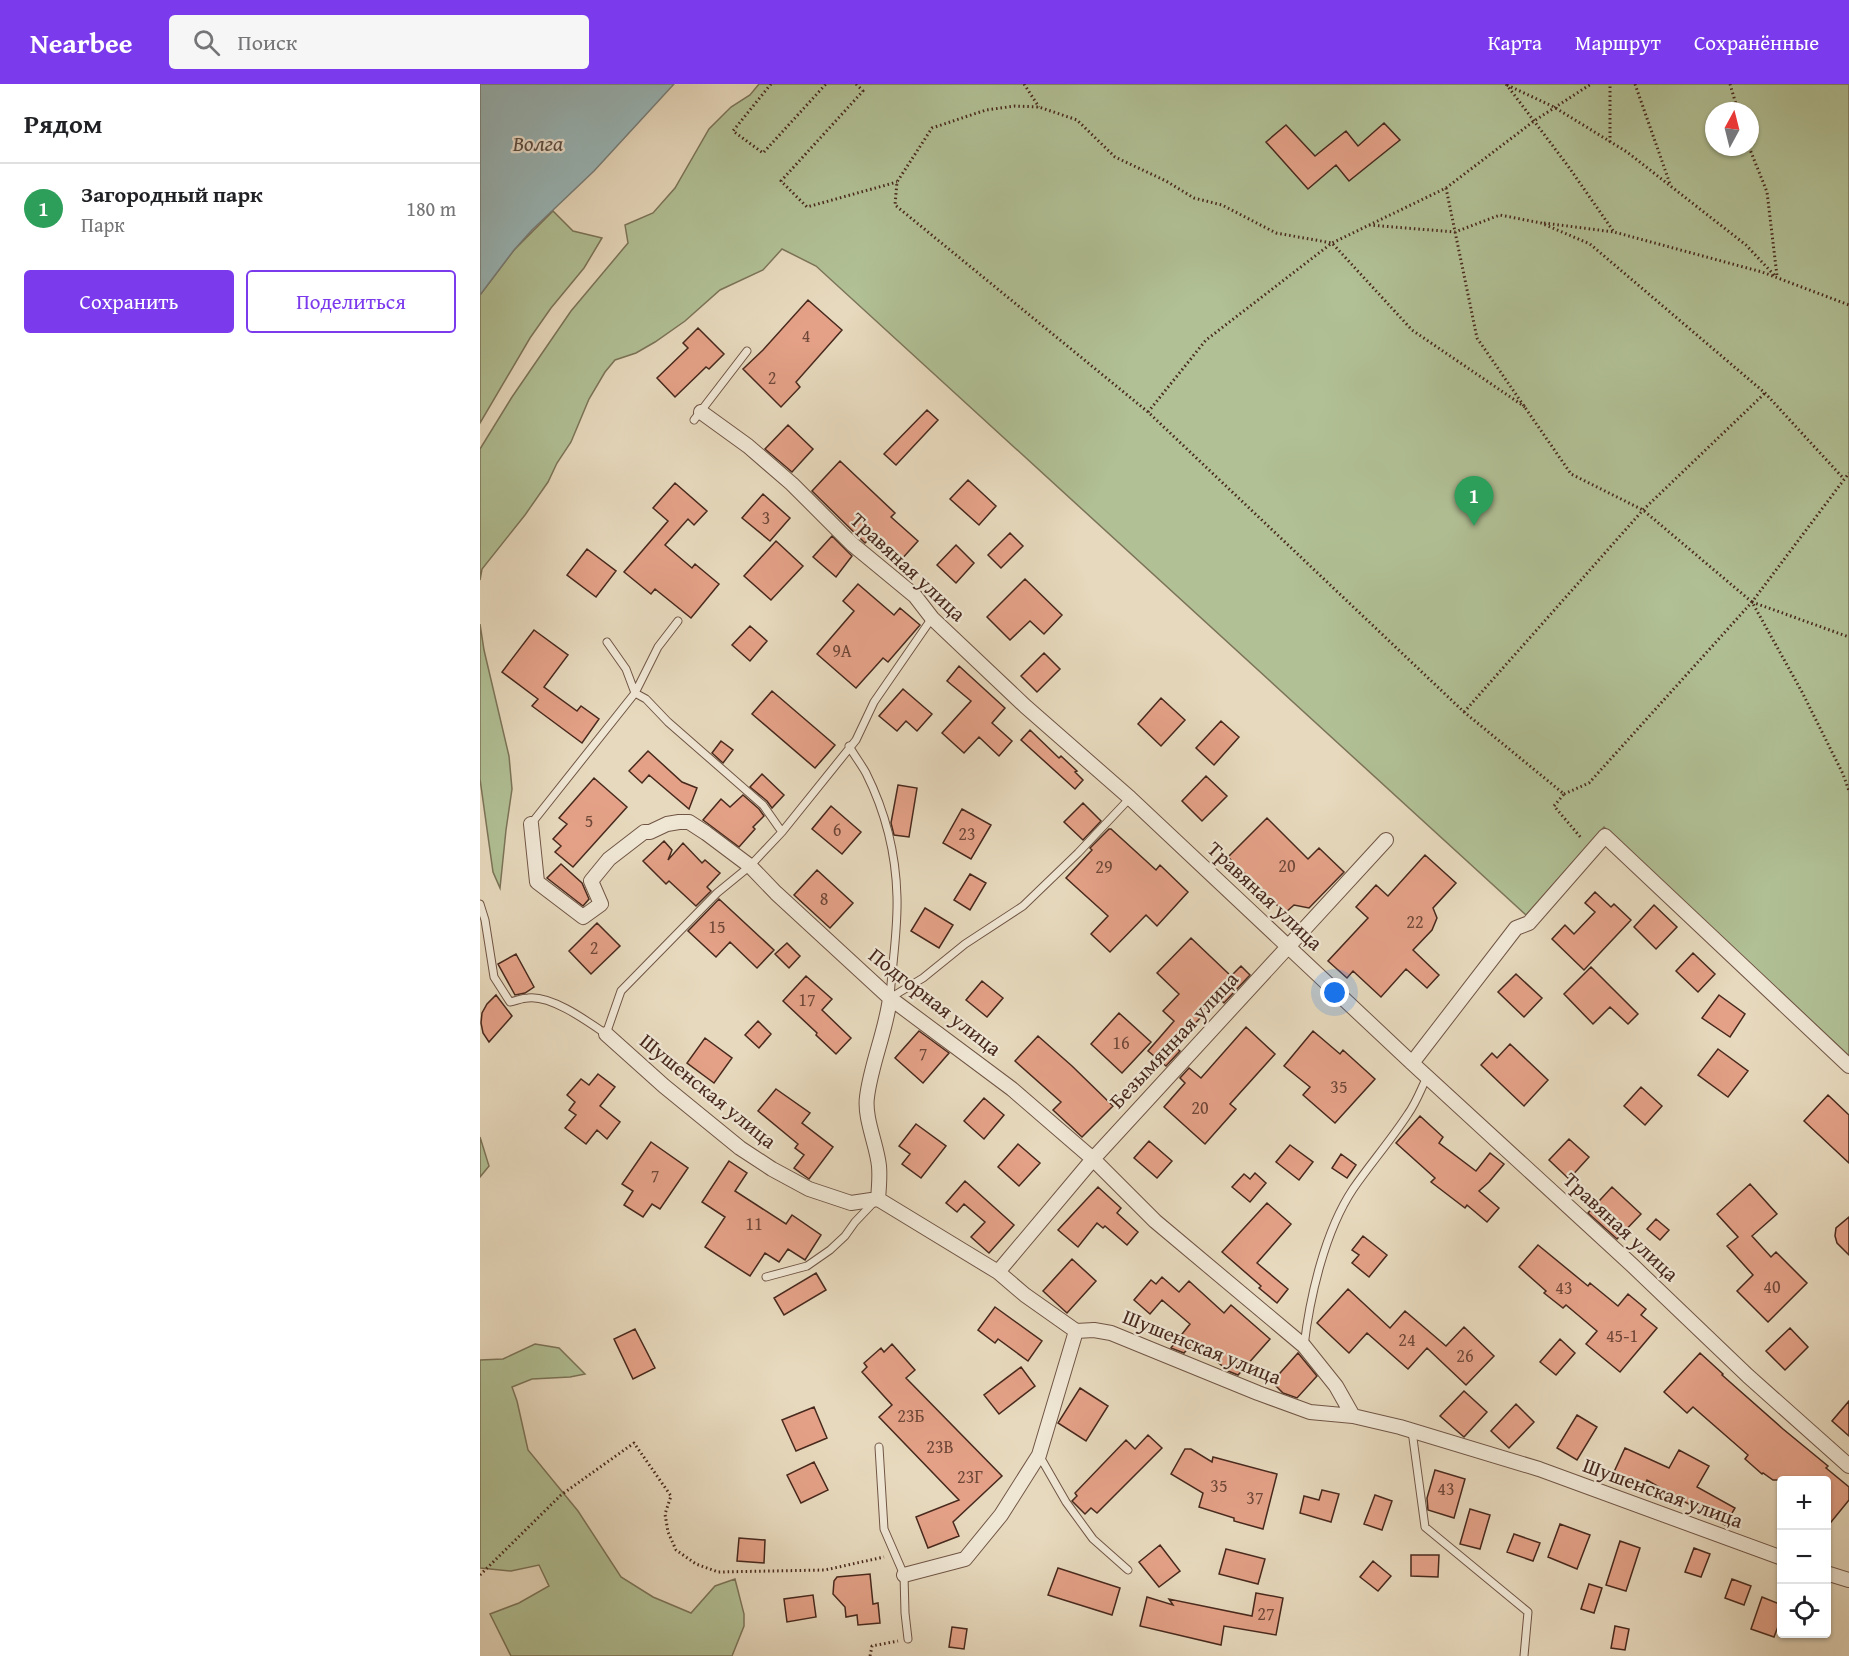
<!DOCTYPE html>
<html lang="ru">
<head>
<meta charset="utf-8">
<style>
	body { margin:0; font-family:"Gentium Book Plus",serif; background:#f6f6f6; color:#202124 }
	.controls { position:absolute; right:18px; bottom:18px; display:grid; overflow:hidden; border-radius:6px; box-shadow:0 2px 4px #0004 }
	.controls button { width:54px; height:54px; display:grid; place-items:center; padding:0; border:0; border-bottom:2px solid #e0e0e0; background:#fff; color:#202124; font:30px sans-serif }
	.compass { position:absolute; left:1225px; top:18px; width:54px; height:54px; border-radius:50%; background:#fff; box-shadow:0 2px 4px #0004; rotate:7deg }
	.you { position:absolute; left:855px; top:909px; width:21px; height:21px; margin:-15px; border:4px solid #fff; border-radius:50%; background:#1a73e8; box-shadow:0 0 0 9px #1a73e833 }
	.badge { display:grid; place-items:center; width:39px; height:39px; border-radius:50%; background:#7c3aed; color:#fff; font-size:20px; font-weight:700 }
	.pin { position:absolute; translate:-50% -50px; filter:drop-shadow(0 2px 3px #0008) }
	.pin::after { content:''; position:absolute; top:32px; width:21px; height:18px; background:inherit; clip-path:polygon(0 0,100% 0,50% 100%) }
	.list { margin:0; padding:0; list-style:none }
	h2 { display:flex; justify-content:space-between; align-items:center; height:78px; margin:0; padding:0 24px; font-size:26px }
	h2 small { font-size:20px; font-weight:400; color:#757577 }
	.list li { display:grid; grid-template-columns:39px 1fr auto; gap:18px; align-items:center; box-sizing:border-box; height:90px; padding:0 24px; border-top:2px solid #e0e0e0 }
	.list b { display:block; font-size:22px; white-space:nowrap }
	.list p { margin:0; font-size:20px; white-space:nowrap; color:#757577 }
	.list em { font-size:20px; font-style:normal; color:#757577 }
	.actions { display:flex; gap:12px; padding:18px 24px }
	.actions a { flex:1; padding:14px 0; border:2px solid #7c3aed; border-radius:6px; text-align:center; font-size:21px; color:#7c3aed }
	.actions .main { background:#7c3aed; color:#fff }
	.icon { flex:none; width:33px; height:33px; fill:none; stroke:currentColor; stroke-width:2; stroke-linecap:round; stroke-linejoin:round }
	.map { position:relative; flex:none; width:1369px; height:1572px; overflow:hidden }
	header { display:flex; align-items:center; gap:36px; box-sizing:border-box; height:84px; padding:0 30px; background:#7c3aed; color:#fff }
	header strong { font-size:28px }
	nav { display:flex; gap:33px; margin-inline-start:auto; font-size:21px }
	.search { width:420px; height:54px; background:#f6f6f6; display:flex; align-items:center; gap:15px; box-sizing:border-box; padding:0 21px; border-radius:6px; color:#757577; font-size:22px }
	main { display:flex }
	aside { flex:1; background:#fff }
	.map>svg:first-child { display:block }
</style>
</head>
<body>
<header>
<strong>Nearbee</strong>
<div class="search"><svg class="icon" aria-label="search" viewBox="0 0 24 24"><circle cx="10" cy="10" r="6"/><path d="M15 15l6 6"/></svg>Поиск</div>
<nav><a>Карта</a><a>Маршрут</a><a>Сохранённые</a></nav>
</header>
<main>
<aside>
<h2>Рядом<small></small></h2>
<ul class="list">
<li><span class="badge" style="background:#2e9e5b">1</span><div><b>Загородный парк</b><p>Парк</p></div><em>180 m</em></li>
</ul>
<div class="actions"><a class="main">Сохранить</a><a>Поделиться</a></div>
</aside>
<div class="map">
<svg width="1369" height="1572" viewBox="0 0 1369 1572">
	<rect width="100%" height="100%" fill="#e7d9bd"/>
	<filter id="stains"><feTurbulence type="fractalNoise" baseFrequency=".00333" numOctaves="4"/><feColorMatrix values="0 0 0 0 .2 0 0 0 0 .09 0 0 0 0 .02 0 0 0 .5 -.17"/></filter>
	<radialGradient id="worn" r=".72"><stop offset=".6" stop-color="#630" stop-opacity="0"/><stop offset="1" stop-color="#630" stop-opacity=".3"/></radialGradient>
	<path fill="#b1c095" stroke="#7c7459" stroke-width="1.5" fill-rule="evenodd" d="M279 0H1369V972L1124 743 1046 831 336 182 302 165 283 186 240 206 205 237 175 258 156 269 135 276 125 288 109 315 91 358 77 379 68 398 45 431 2 485 0 496V365L32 313 91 227 148 159 145 141 173 129 195 104 229 45 251 23 270 11ZM1234 27H1270V63H1234Z
		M73 127 93 147 122 154 104 184 71 224 50 254 0 339V211L34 166Z
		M0 540 4 566 29 672 32 705 26 746 20 804 13 788 0 695Z
		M0 1053 9 1082 0 1093Z
		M55 1260 79 1264 105 1290 90 1293 52 1295 32 1303 37 1317 48 1366 98 1427 141 1493 173 1513 211 1529 235 1502 255 1495 264 1530V1542L252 1572H31L10 1530 39 1519 69 1502 59 1481 31 1487 0 1484V1276L23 1275Z"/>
	<path fill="#9ab8ba" stroke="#797f7b" stroke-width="1.5" d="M0 0H194L114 87 52 146 34 166 0 211Z"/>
	<path fill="#e4a187" stroke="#48291d" stroke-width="1.5" d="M904 39 920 56 869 97 856 81 828 105 786 58 806 41 835 72 866 47 878 62Z
		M328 216 362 246 316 298 320 303 301 323 263 285 283 266Z
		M218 244 244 270 229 285 226 283 195 313 177 294 208 264 203 259Z
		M447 326 458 336 416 381 404 370Z
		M308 341 333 365 312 388 285 365Z
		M360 377 415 429 411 433 438 457 420 477 392 452 385 459 332 407Z
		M488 396 516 422 499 441 470 415Z
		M195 399 227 427 214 441 208 435 185 461 212 484 215 480 239 500 211 534 175 505 171 510 144 488 188 437 173 424Z
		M283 410 310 434 290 457 262 434Z
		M530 449 543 462 521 484 508 471Z
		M352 452 372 472 356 493 333 473Z
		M296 457 323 482 291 516 264 492Z
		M476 461 494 479 476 499 457 481Z
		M107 465 136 487 116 513 87 491Z
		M545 495 582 531 564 550 550 537 530 556 507 533Z
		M378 500 414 531 420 524 440 541 408 578 403 574 376 604 337 570 374 527 363 517Z
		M270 542 287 557 270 577 252 561Z
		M54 546 88 571 64 603 97 627 101 622 119 635 102 659 52 622 58 615 22 588Z
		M564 569 580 585 557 608 541 592Z
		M479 582 525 624 512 639 532 657 519 672 499 653 484 669 462 649 491 617 467 597Z
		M423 605 452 630 437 647 426 637 417 647 399 632Z
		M292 607 355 661 335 684 272 630Z
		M681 614 705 636 681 662 658 640Z
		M741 637 759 653 734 681 716 664Z
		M550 646 579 674 581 672 597 687 595 688 603 696 595 705 541 656Z
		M241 657 253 666 243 679 232 669Z
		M168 667 202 698 217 704 209 725 169 691 162 699 149 687Z
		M282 690 304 711 292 724 287 717 270 703Z
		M726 692 747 712 722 737 702 717Z
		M114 694 147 723 93 783 75 768 81 762 73 755 87 740 79 734Z
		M418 701 437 704 429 753 414 751 411 739Z
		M263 711 279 725 284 732 273 743 275 745 259 763 223 736 241 715 250 723Z
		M603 719 621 737 603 756 584 738Z
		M351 722 381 748 362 770 332 745Z
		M482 725 511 741 491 775 463 759Z
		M787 734 828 775 839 764 864 788 829 824 814 821 805 829 748 773Z
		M629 745H631L676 786 680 781 708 808 677 842 666 831 630 868 611 850 628 832 586 794 612 766 610 764Z
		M184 757 192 766 188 776 203 759 222 779 225 776 240 789 227 803 231 807 216 822 189 797 186 800 163 777Z
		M945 771 976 799 953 824 957 834 952 846 933 866 959 891 947 904 926 885 901 913 873 887 867 894 848 877 888 834 876 823 896 801 908 812Z
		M81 780 102 799 109 815 103 822 67 794Z
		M337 786 373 819 350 844 314 811Z
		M490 790 506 799 490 826 474 816Z
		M1115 808 1131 823 1134 820 1151 836 1104 886 1072 855 1085 841 1094 850 1115 828 1105 819Z
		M239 815 294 866 277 884 250 858 236 873 208 847Z
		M1174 821 1197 843 1176 865 1154 843Z
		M445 824 473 841 459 864 431 847Z
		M117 839 140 862 111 890 89 867Z
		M711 854 751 892 761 882 770 891 744 919 739 914 694 962 700 967 686 982 668 967 694 937 683 927 699 910 677 889Z
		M307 859 320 872 309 884 295 870Z
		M1213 869 1235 890 1218 908 1196 887Z
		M36 870 54 903 45 909 35 911 18 880Z
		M1111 883 1158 930 1148 940 1130 923 1113 940 1084 910Z
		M1036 890 1062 914 1044 933 1018 908Z
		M326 892 352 915 342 926 371 954 356 970 336 951 337 949 303 917Z
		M502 897 523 914 507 933 486 916Z
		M16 911 32 932 9 958 3 949 1 939 2 929 7 920Z
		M1239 911 1265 930 1250 953 1222 934Z
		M639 929 671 958 642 989 611 960Z
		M278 937 291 950 279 964 265 951Z
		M766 943 795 970 750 1020 756 1025 725 1060 684 1023 705 999 700 994 709 984 721 994Z
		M439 947 469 969 443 999 415 974Z
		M833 947 860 970 863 966 895 995 855 1039 823 1011 830 1003 804 982Z
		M558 952 592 982 633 1022 602 1053 573 1026 581 1018 535 977Z
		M225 954 252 974 234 999 207 979Z
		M1030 960 1068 996 1044 1022 1001 981 1012 969 1017 974Z
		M1238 965 1268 987 1248 1013 1218 991Z
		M118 990 135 1003 120 1022 140 1038 127 1055 117 1046 106 1060 85 1044 96 1031 89 1026 95 1018 87 1011 101 995 109 1001Z
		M1161 1003 1182 1022 1165 1041 1144 1022Z
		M296 1005 330 1029 322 1039 353 1063 329 1095 314 1084 324 1071 315 1064 318 1060 278 1027Z
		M1348 1011 1369 1031V1079L1324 1037Z
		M504 1014 524 1031 504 1055 484 1037Z
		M940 1032 963 1053 959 1059 996 1087 1010 1069 1024 1080 1009 1098 999 1107 1019 1124 1007 1138 987 1121 985 1124 951 1098 955 1094 916 1059Z
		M436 1040 466 1062 441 1094 422 1080 430 1070 419 1062Z
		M1089 1055 1109 1073 1089 1095 1069 1076Z
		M669 1057 692 1077 677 1094 654 1074Z
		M171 1058 208 1084 180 1125 172 1120 163 1133 144 1121 153 1107 142 1100Z
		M538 1060 560 1079 539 1102 518 1083Z
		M810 1061 833 1078 819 1096 796 1078Z
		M861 1070 876 1081 867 1094 852 1084Z
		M249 1077 267 1089 255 1107 306 1140 312 1131 341 1151 325 1176 308 1165 299 1178 285 1169 270 1192 225 1163 245 1133 222 1118Z
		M775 1089 786 1099 770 1118 752 1103 764 1090 770 1095Z
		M485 1097 534 1141 509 1169 491 1153 505 1138 484 1120 477 1128 466 1119Z
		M1270 1100 1297 1130 1272 1152 1291 1173 1296 1168 1327 1199 1288 1238 1257 1207 1273 1191 1247 1162 1258 1153 1237 1130Z
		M618 1103 641 1124 637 1129 658 1148 647 1161 625 1142 623 1144 617 1139 598 1163 578 1146Z
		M1132 1103 1161 1130 1137 1155 1108 1129Z
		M787 1119 811 1140 777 1179 808 1205 797 1219 779 1204 781 1202 742 1168Z
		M1369 1133V1171L1357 1159 1355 1152 1356 1144Z
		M1176 1135 1189 1146 1180 1156 1167 1145Z
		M883 1152 907 1171 889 1193 872 1179 879 1171 872 1166Z
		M1058 1161 1108 1202 1110 1199 1138 1222 1148 1210 1166 1225 1161 1231 1177 1244 1140 1288 1106 1260 1117 1247 1086 1221 1083 1224 1064 1209 1066 1207 1039 1183Z
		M592 1175 616 1197 587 1229 563 1207Z
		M336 1189 346 1206 304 1231 294 1214Z
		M682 1193 699 1208 709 1197 744 1229 751 1221 790 1255 758 1291 748 1287 714 1257 704 1269 691 1264 710 1240 682 1216 670 1230 654 1216 671 1196 676 1200Z
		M868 1205 910 1244 925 1227 966 1262 984 1243 1014 1272 986 1301 947 1264 928 1285 887 1249 869 1269 837 1239Z
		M515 1223 562 1257 548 1277 518 1255 515 1259 498 1246Z
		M1310 1244 1328 1263 1305 1286 1286 1267Z
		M155 1245 175 1284 153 1295 134 1255Z
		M1080 1255 1095 1269 1076 1291 1060 1278Z
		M412 1260 435 1286 426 1294 522 1392 473 1438 479 1452 448 1464 436 1433 479 1416 399 1333 412 1321 382 1288 387 1283 384 1279 401 1264 404 1268Z
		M818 1269 837 1292 817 1314 803 1309 792 1298Z
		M1220 1269 1243 1290 1242 1291 1303 1345 1348 1382 1346 1384 1369 1403V1416L1347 1443V1396H1293L1283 1389 1282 1390 1265 1375 1268 1371 1213 1323 1207 1329 1184 1308Z
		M541 1283 555 1302 519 1330 504 1311Z
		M600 1304 628 1322 606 1357 578 1339Z
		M984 1307 1007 1328 984 1353 960 1332Z
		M1369 1317V1352L1352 1337Z
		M1036 1320 1054 1338 1029 1364 1011 1347Z
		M334 1323 347 1354 316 1367 302 1336Z
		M1097 1331 1117 1343 1097 1376 1077 1364Z
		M668 1351 682 1364 617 1429 611 1424 605 1430 592 1417 597 1412 595 1409 646 1356 655 1365Z
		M1145 1364 1189 1384 1199 1366 1229 1382 1217 1403 1255 1424 1245 1441 1167 1396 1164 1402 1134 1388Z
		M705 1365H711L732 1378 733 1373 797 1390 783 1445 754 1437V1434L719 1423 723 1409 691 1390Z
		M334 1378 348 1406 321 1419 307 1391Z
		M955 1386 985 1395 974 1434 948 1426 947 1414Z
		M842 1406 859 1410 851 1438 820 1429 824 1412 839 1416Z
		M895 1411 912 1417 902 1446 884 1440Z
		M990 1425 1010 1431 1000 1465 980 1460Z
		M1080 1440 1110 1451 1097 1485 1068 1473Z
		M1034 1450 1060 1459 1053 1477 1027 1468Z
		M259 1454 285 1456 284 1479 257 1477Z
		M1140 1457 1160 1464 1146 1507 1126 1501Z
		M680 1461 700 1487 679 1503 659 1478Z
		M1214 1464 1230 1470 1221 1493 1205 1488Z
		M746 1465 785 1475 778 1500 739 1490Z
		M931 1471H959L958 1493 931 1492Z
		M893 1477 911 1492 898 1507 880 1493Z
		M578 1484 640 1504 632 1531 568 1511Z
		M390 1490 393 1520 398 1519 400 1539 378 1541 377 1531 366 1533 365 1523 353 1510 354 1497 357 1493Z
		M1252 1495 1271 1502 1264 1521 1245 1514Z
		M1109 1500 1122 1504 1114 1529 1101 1525Z
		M776 1509 803 1514 796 1551 744 1542 741 1561 660 1542 667 1513 693 1521 689 1515 772 1532Z
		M333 1511 336 1533 307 1538 304 1515Z
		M1282 1513 1302 1521V1532L1294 1553 1271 1545Z
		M1135 1542 1149 1545 1145 1566 1131 1564Z
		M472 1543 487 1545 484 1565 469 1563Z"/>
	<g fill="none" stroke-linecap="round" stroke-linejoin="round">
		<g stroke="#705545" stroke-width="9">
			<path id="service" d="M214 336 267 267
				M127 558 146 585 155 609 166 615 188 638 283 721 302 748
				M369 662C374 671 381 680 386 689 405 727 416 771 417 813 418 847 412 880 410 914
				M51 740 155 609 178 563 198 537
				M0 820 5 836 14 893 30 918C36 917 42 914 48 914 71 911 107 937 126 950L141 907 237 809 270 782 302 748 376 656 394 618 452 534
				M410 914 443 894 485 860 543 822 598 769 650 714
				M286 1193 327 1182 350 1166 365 1152 375 1138 394 1118
				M824 1262C830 1212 845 1147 873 1105 891 1079 911 1056 928 1030 936 1019 941 1005 947 993
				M932 1347 945 1443 1048 1528 1044 1572
				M399 1363 404 1445 424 1491 425 1529 428 1555
				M559 1371 586 1418 613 1455 648 1486"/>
		</g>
		<g stroke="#705545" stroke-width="16">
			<path id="minor" d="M221 328 268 362 312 400 372 460 435 512 452 534 545 622 650 714 932 979 1152 1181 1268 1292 1369 1382
				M51 740 57 798 103 833 121 820 111 797 129 775 164 748H170L187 740 199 738H209L226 749 270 782 296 809 410 914 532 1005 613 1075 675 1137 824 1262 856 1302 873 1332
				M126 950 184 1002 260 1064 292 1085 329 1105 371 1119 398 1115 518 1188 545 1211 596 1247 614 1246 631 1249 778 1309 830 1328 873 1332 920 1343 1059 1385 1302 1474
				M932 979 1036 844 1049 839 1125 752 1369 982
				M398 1115C399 1104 400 1093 399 1082 397 1061 384 1034 387 1013 391 980 406 947 410 914
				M518 1188 613 1075 906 756
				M1346 1489 1369 1496
				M424 1491 485 1475 521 1431 559 1371 596 1247"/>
		</g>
		<path stroke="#48291d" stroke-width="3" stroke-dasharray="1.5 3" stroke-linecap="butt" d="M291 0 253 47 283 69 346 0
			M376 0 383 7 301 97 327 123 417 98
			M544 0 559 23
			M1026 0 1088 82 1134 148 1282 188 1369 221
			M1155 0 1190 100
			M1250 0 1258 27
			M1027 1 1074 23 1147 68 1266 161 1296 193
			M1130 58V0
			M1269 63 1287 108 1297 192
			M966 104 997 254 1091 390 1163 426 1272 518 1322 608 1363 690 1369 707
			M1064 139 1134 148
			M889 141 975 148 1020 131 1061 139 1110 160 1285 309 1364 395
			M1045 323 932 246 852 159 796 149 742 121 714 114 686 97 635 73 597 36 559 23 535 22 506 26 452 44 417 98 415 121 668 328 984 628 1084 710 1074 722 1102 755
			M668 328 726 256 852 159 966 104 1054 37 1111 0
			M1272 518 1369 553
			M984 628 1163 426 1285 309
			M1084 710 1109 699 1272 518 1369 389
			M0 1491 81 1411 154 1359 191 1412 185 1430 188 1448 196 1466 216 1480 238 1488 345 1486 404 1473
			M390 1572 392 1562 418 1557"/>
		<use href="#service" stroke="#efe6d4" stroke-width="7"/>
		<use href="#minor" stroke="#efe6d4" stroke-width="14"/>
	</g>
	<g text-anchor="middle" stroke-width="4.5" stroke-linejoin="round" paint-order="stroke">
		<g font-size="18" fill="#6f4738">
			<text x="326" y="258">4</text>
			<text x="292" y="300">2</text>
			<text x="286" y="440">3</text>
			<text x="362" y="573">9А</text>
			<text x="109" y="743">5</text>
			<text x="357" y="752">6</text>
			<text x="487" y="756">23</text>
			<text x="807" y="788">20</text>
			<text x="624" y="789">29</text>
			<text x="344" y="821">8</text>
			<text x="935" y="844">22</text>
			<text x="237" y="849">15</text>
			<text x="114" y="870">2</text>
			<text x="327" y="922">17</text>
			<text x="641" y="965">16</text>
			<text x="443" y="976">7</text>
			<text x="859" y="1009">35</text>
			<text x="720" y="1030">20</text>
			<text x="175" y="1098">7</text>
			<text x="274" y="1146">11</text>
			<text x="1292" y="1209">40</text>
			<text x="1084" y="1210">43</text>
			<text x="1142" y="1258">45-1</text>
			<text x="927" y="1262">24</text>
			<text x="985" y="1278">26</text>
			<text x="431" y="1338">23Б</text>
			<text x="460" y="1369">23В</text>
			<text x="490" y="1399">23Г</text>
			<text x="739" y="1408">35</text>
			<text x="966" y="1411">43</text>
			<text x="775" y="1420">37</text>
			<text x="786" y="1536">27</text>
		</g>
		<g font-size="21" fill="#48291d" stroke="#efe6d4">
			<text transform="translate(428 483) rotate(43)" y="7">Травяная улица</text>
			<text transform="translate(785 812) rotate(43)" y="7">Травяная улица</text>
			<text transform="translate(455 918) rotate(38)" y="7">Подгорная улица</text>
			<text transform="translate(694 956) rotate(-47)" y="7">Безымянная улица</text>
			<text transform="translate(228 1007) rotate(39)" y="7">Шушенская улица</text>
			<text transform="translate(1141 1143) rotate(43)" y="7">Травяная улица</text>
			<text transform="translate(722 1263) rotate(22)" y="7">Шушенская улица</text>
			<text transform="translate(1183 1409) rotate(20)" y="7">Шушенская улица</text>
		</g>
		<g font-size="22" font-style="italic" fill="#5c4d44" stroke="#efe6d4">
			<text x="58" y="67">Волга</text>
		</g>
	</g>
	<rect width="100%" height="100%" filter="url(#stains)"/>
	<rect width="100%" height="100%" fill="url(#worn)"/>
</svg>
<div class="controls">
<button>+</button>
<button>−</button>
<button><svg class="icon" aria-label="locate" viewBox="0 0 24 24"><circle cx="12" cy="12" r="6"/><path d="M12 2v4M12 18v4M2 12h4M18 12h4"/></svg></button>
</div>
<svg class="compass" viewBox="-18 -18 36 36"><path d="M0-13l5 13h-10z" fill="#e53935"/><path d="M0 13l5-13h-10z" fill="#757577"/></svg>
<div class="you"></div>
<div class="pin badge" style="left:994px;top:442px;background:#2e9e5b">1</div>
</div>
</main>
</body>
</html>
